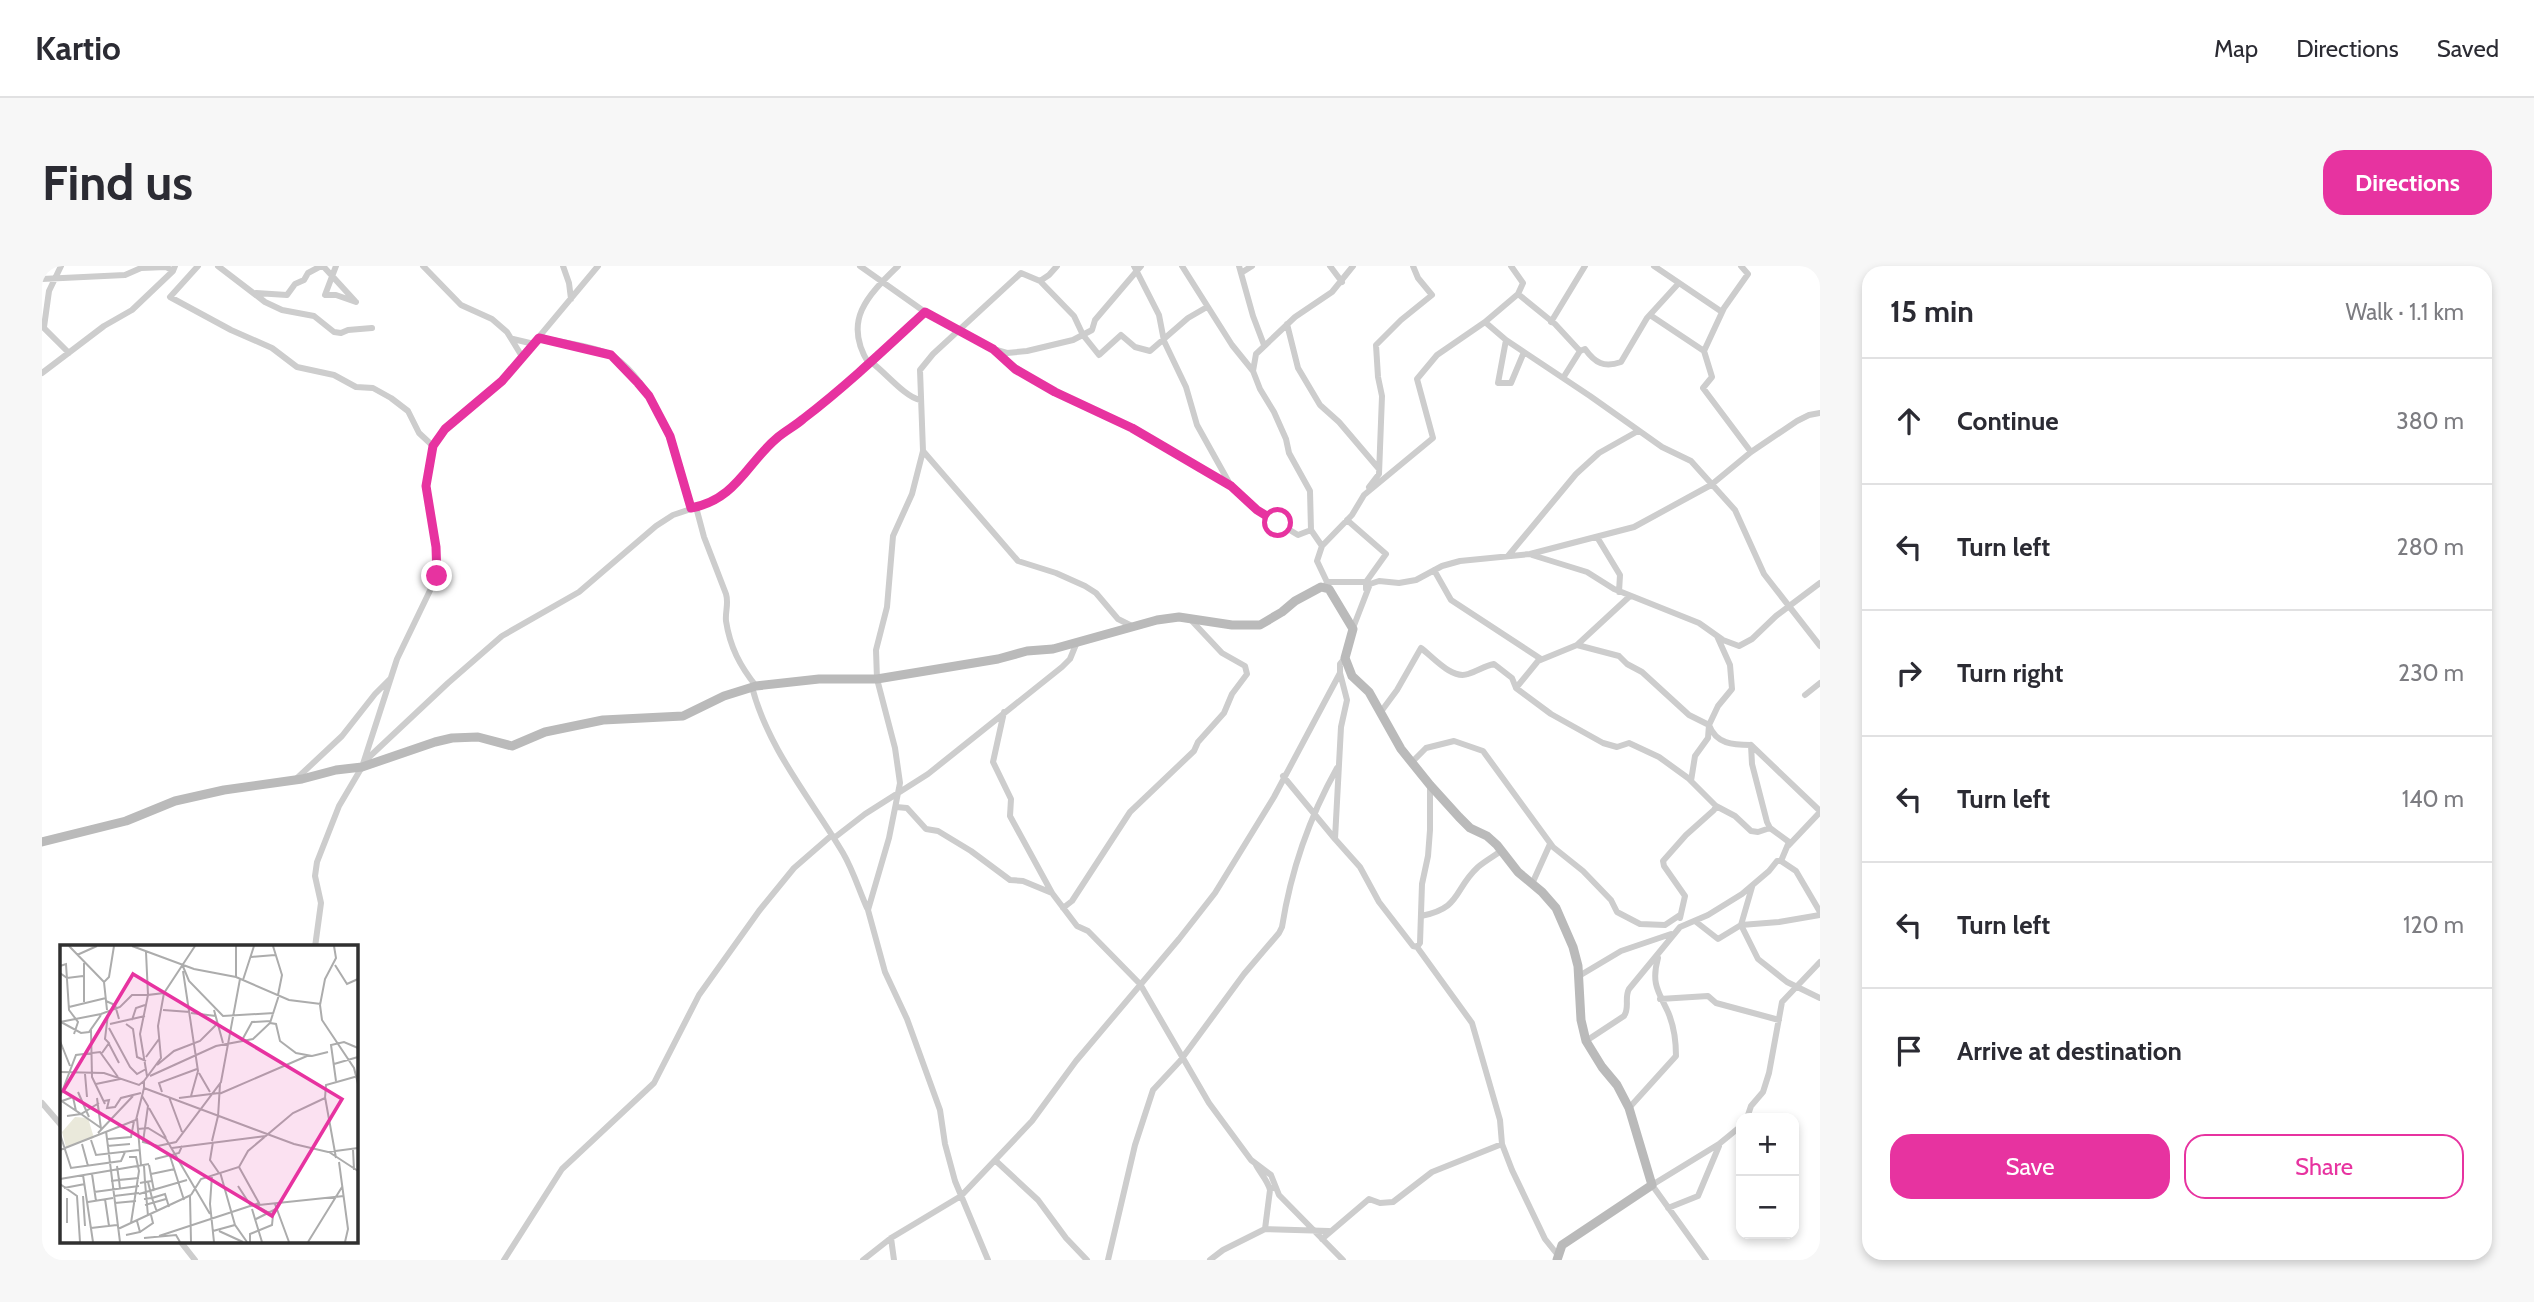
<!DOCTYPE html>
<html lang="en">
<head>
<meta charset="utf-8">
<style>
	body { margin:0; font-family:Cabin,sans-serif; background:#f7f7f7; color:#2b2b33 }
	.controls { position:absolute; right:21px; bottom:21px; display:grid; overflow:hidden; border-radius:14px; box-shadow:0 4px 10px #0003 }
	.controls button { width:63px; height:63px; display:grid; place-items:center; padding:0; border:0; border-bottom:2px solid #e1e1e2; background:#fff; color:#2b2b33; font:35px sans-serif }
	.stop { position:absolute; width:21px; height:21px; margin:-16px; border:5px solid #e733a0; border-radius:50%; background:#fff }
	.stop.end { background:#e733a0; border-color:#fff; box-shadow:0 2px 7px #0008 }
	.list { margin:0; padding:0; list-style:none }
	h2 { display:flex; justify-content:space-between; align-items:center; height:91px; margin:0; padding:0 28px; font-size:30px }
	h2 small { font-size:23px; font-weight:400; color:#7c7c81 }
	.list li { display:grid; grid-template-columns:46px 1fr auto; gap:21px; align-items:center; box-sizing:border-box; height:126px; padding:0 28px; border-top:2px solid #e1e1e2 }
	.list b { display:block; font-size:26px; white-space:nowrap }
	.list em { font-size:23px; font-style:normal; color:#7c7c81 }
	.actions { display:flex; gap:14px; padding:21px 28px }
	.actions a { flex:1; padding:16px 0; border:2px solid #e733a0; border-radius:21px; text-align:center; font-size:24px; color:#e733a0 }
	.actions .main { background:#e733a0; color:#fff }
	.icon { flex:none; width:38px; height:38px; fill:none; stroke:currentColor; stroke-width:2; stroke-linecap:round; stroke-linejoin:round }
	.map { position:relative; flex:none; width:1778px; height:994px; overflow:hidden; border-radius:21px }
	header { display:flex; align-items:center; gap:42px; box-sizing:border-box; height:98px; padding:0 35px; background:#fff; border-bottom:2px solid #e1e1e2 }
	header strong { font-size:33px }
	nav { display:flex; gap:38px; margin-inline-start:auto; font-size:24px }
	.intro { display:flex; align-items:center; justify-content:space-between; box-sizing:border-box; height:168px; padding:0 42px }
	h1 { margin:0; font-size:49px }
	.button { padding:18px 32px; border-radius:21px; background:#e733a0; color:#fff; font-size:24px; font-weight:700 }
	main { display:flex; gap:42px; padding:0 42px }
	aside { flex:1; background:#fff; border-radius:21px; box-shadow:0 4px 10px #0003 }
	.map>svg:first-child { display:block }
</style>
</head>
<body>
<header>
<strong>Kartio</strong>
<nav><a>Map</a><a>Directions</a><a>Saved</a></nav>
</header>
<div class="intro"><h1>Find us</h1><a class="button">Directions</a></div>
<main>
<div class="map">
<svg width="1778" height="994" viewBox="0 0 1778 994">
	<rect width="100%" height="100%" fill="#fff"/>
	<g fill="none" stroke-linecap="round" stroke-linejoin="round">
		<path stroke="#cdcdcd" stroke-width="6" d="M156 0 128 31 189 64 230 82 255 101 292 109 314 121 331 122 349 132 366 145 377 167 391 180
			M176 0 223 36 240 44 272 50 292 66 299 67 306 64 330 62
			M281 0 313 35
			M294 0 283 29H294L314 36
			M381 0 419 39 450 53 465 66 481 92
			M521 0 527 17 529 33
			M818 0 883 46 951 83 965 87 985 85 1031 74 1050 64 1053 54 1099 0
			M1092 0 1117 49 1122 75 1144 121 1155 159 1189 220 1215 244 1256 269 1269 264
			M1140 0 1190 79 1211 105
			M1197 0 1211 50 1222 79
			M1288 0 1300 16
			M1469 0 1481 17 1476 28 1513 58 1538 85 1543 83C1553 97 1562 102 1579 96L1605 52 1636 18
			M1612 0 1680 46
			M1699 0 1706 8 1682 42 1662 85 1670 111 1661 122 1709 186
			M1199 7 1210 0
			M0 13 83 9 99 2 124 1 131 5
			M998 15 1007 9 1015 0
			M214 27 245 29 253 18 262 14 266 7 279 0
			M1608 49 1662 85
			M1443 56 1476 28
			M1509 56 1543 0
			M1245 58 1256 102 1278 139 1297 156 1337 203
			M0 60 27 87
			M2 61 7 25 19 0
			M497 72C515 75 557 81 571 90 616 121 636 192 649 242
			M471 73 492 78
			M1464 74 1548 130 1620 181 1649 195 1693 244 1722 308 1778 380
			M952 84C992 121 1041 137 1089 161 1122 179 1155 200 1188 219
			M829 96C843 106 863 131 878 134
			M827 98C800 55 825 30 856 0
			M0 107 62 60 90 44 131 5 133 0
			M1521 112 1538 85
			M881 185 976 295 1014 307 1043 320 1054 327 1076 353 1090 360
			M1327 221 1337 208 1340 130 1336 111 1334 79 1359 54 1390 29 1376 12 1371 0
			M654 241 662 271 684 328C687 337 683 346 684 355 688 381 698 400 714 420
			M1305 254 1344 288 1324 316V323
			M1555 271 1578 309 1577 326
			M1280 280 1310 249 1322 229 1391 172 1375 113 1395 89 1443 56 1464 74 1456 117H1469L1482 86
			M1490 289 1545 306 1572 323 1657 357 1681 374 1697 380 1710 373 1734 350 1778 317
			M1466 290 1534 208 1557 187 1596 165
			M1392 304 1409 334 1499 393
			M1285 316H1324
			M1283 321 1285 316 1275 295 1280 280 1269 264 1268 225 1247 187 1244 173 1232 146 1218 123 1211 105 1214 88 1253 51 1290 26 1311 0
			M1311 362 1328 318 1337 315 1357 317 1374 314 1400 300 1418 295 1488 288 1592 261 1669 219 1709 186 1755 155 1767 149 1778 147
			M1535 379 1577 390 1585 398 1600 406 1647 449 1667 459 1666 472 1653 490 1649 515
			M1303 392 1298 398V407L1305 434 1299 461 1293 573 1318 601 1337 636 1371 680 1375 681 1430 757 1458 854 1460 878 1470 904 1503 973 1515 988
			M710 421C726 483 769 533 801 587 811 604 817 624 825 642
			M1474 422 1496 395 1535 379 1588 330
			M1763 429 1778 417
			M962 446 951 496 969 533 968 550 1010 627 1035 660 1046 665 1098 718 1167 837 1209 894 1229 909 1237 929 1301 994
			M1338 447 1355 424 1379 382C1391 391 1410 414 1426 408 1436 405 1442 400 1452 398L1470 412 1474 422 1509 448 1561 477 1575 481 1587 477 1617 491 1646 512 1674 540 1693 550 1709 565 1716 566 1728 562
			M1709 479 1778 545
			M324 494 406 417 460 370 537 326 614 260 631 249 673 235 703 209 726 179 786 133 883 46
			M1370 496 1384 482 1412 475 1441 485 1511 581 1541 605 1569 634 1575 646 1598 658 1623 659 1638 649
			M1241 510 1293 573
			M253 514 300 470 333 428 348 413
			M854 541 865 542 884 563 896 565 929 585 968 614 981 615 1010 627
			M792 572 823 548 886 508 1020 401 1028 393 1035 376
			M1746 580 1778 546
			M1739 595 1754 605 1778 646
			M1490 618 1508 578
			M1710 621 1699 659 1716 693 1745 716 1778 732
			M1021 642 1030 635 1088 546 1152 485 1156 476 1182 447 1190 428 1205 408 1203 400 1180 387 1149 354
			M1379 650C1420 642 1411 624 1436 601 1443 595 1452 590 1459 585
			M1638 652 1643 630 1622 600 1621 595 1644 569 1672 544 1674 540
			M1653 655 1676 673 1699 659 1737 656 1778 649
			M273 681 279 637 273 610 275 596 297 540 320 501 355 393 395 310 394 281 385 220 391 180 403 163 460 115 556 0
			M1375 681 1378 677 1380 618 1386 590 1388 564V519
			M1537 710 1579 685 1629 668
			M1618 733 1666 730 1674 737 1737 754
			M1544 775 1582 750C1588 742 1582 732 1587 723L1638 661 1666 649 1700 628 1727 605 1735 595H1739L1747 576 1728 562 1725 556 1710 498 1709 479C1691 479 1674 478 1667 459L1676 440 1690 423 1688 399 1675 370
			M0 837 19 859
			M1587 842 1634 790C1634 775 1632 760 1626 746 1616 725 1609 717 1616 692
			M1705 852 1709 840 1721 826 1727 807 1740 736 1778 696
			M954 895 996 934 1024 972 1045 994
			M1214 899C1218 907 1226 915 1228 924
			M1626 942 1656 930 1677 880
			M1223 963 1228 924 1233 920
			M849 972 852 994
			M1280 973 1327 933 1338 937 1351 936 1390 906 1460 878
			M138 975 153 994
			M462 994 520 903 612 817 657 729 717 645 752 602 790 569
			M821 994 849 972 919 930 990 855 1034 795 1137 673 1173 627 1232 531 1298 407
			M946 994 913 915 903 878 898 844 865 753 843 706 826 644 847 572 858 517 853 482 835 413 834 384 845 341 851 270 870 228 881 185 878 104 891 88 979 7 998 15 1032 50 1041 69 1057 89 1079 69 1093 81 1108 85 1146 52 1165 41
			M1066 994 1093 879 1111 824 1138 795 1202 708 1237 667 1240 661C1249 604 1267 552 1295 502
			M1168 994 1181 984 1223 963 1287 965
			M1664 994 1610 919 1677 878 1699 860"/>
		<path stroke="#bababa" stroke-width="9" d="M0 576 84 555 133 535 182 524 260 513 294 504 320 501 393 476 410 472 436 471 470 480 503 466 561 454 641 450 682 430 714 420 777 413H835L956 393 985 385 1011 383 1115 354 1137 351 1190 359H1218L1240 346 1253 335 1279 321 1287 323 1311 363 1303 392 1310 410 1327 426 1359 483 1388 519 1417 551 1428 562 1445 570 1455 579 1476 606 1500 626 1514 642 1531 681 1536 700 1539 754 1544 775 1560 801 1575 819 1587 842 1610 919 1520 979 1515 994"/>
	</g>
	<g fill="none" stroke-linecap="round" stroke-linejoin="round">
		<path stroke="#e733a0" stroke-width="9" d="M395 310 394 281 384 220 391 180 403 163 460 115 497 72 569 89 596 117 607 130 628 170 649 242C694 234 705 197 735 172 743 165 753 160 761 153 804 120 843 83 883 46L951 83 973 103 1013 126 1090 162 1189 220 1215 244 1236 257"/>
	</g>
	<g transform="translate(18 679)">
		<rect width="298" height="298" fill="#fff"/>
		<path d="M15 172 28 173 34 193 6 202 2 187Z" fill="#eae9db"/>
		<path fill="none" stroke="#acacac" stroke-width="2" d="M9 1 44 37M72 1 134 24 176 32 229 55 261 59M176 1V32M213 1 222 30 218 50M274 1 276 13 265 34 260 60 262 75 294 123 298 139M17 10 37 1M191 12 215 10M24 18V57M122 19 129 36 163 71 214 68M275 20 287 39 298 34M0 21 6 19 9 65 18 77 14 89M123 26 138 126 131 151M0 28 7 33 23 31M183 35 194 1M104 48 98 81 101 113 84 136V143L234 199 268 207 298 203M46 56 55 60 59 74M9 62 46 53M47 65 44 37 49 32 54 1M103 65 130 67M154 65 163 98M131 68 156 71M72 75 76 63 85 60M0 77 41 69 60 62 72 50H88L86 7M1 77 21 88 29 87 41 70M210 78 216 79 220 96 236 108 252 111 268 107M50 79 85 71M66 79 73 84 77 112 86 116M49 83 70 122 77 129 86 124M31 85 32 132 45 159M0 96 10 121M181 97 192 77 211 76M49 99 59 118M42 108 49 98 45 94 48 69M86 112 99 94M274 119 298 112M97 120 114 106 140 96 158 78M0 127 44 128 79 140 84 136M139 128 150 147M25 129 27 152M87 131 80 89 88 50 104 48 135 1M90 131 156 101 193 94 210 78 219 50M276 136 271 100 284 97 298 103M36 139 60 134M18 147 29 172M102 147 99 138 137 124M159 149 247 111M82 151 88 161 83 197 98 201 116 197 161 137 180 34M0 152 16 110 40 107 58 132M109 152 122 187M265 152 276 213M37 153 41 184M119 153 159 148M0 155 21 169 39 158M2 156 13 152 16 166M44 156 49 155 47 163 55 162 61 153 81 148M89 163 106 193M7 171 21 169 41 183M158 172 160 139M77 173 81 220M78 184 88 183 106 194 150 269M46 186 60 297M38 188 73 151M0 189 11 223 61 216 65 207M48 194 71 192 74 176M31 195 36 210 79 205M152 196 158 171M153 197 150 215 159 228M22 199 28 221M47 201 70 199M112 203 206 191M293 204 294 225M0 205 76 175 84 143M269 207 298 226M110 211 124 255M69 212H76L79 226 71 278M95 214 119 208 122 201M279 217 288 284 285 297M89 220 94 246M84 221 85 237 92 236M160 227 175 280M32 229 36 256M91 229 115 224M23 230 33 297M152 230 150 259 154 297M0 234 89 219M51 236 59 235 57 221M80 238 85 237 88 271M0 239 17 251 20 297M178 241 191 261 199 258 179 222M4 243 25 239M60 244 59 235 79 233M34 247 79 241M79 249 127 235M131 250 141 234 179 222 188 206 233 168 265 153 266 140 298 131M23 251 25 281M54 251 79 248M130 251 131 297M45 254 49 281M84 254 92 253 88 237M28 257 53 253M55 258 76 256M215 259 229 297M85 260 106 254M192 264 202 297M97 267 92 253 105 249 109 262M196 274 216 264M7 278V253M31 283 57 280M58 284 131 250M153 286 175 280 187 297M159 286 183 297M80 287 93 278 91 270M66 290 80 287 77 276M99 291 190 261 284 251M84 293 116 290 120 297M190 297V289L212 280 213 270 197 261M248 297 282 242"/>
		<path fill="#e733a0" fill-opacity="0.15" stroke="#e733a0" stroke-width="3.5" d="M73 29 282 154 212 271 3 146Z"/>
		<rect width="298" height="298" fill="none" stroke="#303030" stroke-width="3.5"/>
	</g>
</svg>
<div class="controls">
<button>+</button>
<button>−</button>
</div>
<div class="stop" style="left:1236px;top:257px"></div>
<div class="stop end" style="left:395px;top:310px"></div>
</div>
<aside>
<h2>15 min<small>Walk · 1.1 km</small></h2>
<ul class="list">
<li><svg class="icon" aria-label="ahead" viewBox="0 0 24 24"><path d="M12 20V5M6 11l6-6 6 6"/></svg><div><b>Continue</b></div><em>380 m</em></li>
<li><svg class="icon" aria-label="left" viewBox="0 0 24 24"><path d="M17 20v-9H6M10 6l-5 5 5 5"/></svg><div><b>Turn left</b></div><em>280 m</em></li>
<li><svg class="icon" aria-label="right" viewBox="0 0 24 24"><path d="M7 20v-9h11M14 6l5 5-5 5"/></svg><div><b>Turn right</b></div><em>230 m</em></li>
<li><svg class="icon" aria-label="left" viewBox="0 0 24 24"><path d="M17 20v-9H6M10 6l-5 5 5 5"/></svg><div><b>Turn left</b></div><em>140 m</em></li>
<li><svg class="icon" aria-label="left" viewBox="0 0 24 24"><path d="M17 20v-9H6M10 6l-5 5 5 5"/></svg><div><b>Turn left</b></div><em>120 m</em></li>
<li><svg class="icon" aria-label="arrive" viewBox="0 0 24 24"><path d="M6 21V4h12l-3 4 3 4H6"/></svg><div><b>Arrive at destination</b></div></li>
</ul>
<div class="actions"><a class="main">Save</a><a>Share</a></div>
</aside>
</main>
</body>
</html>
